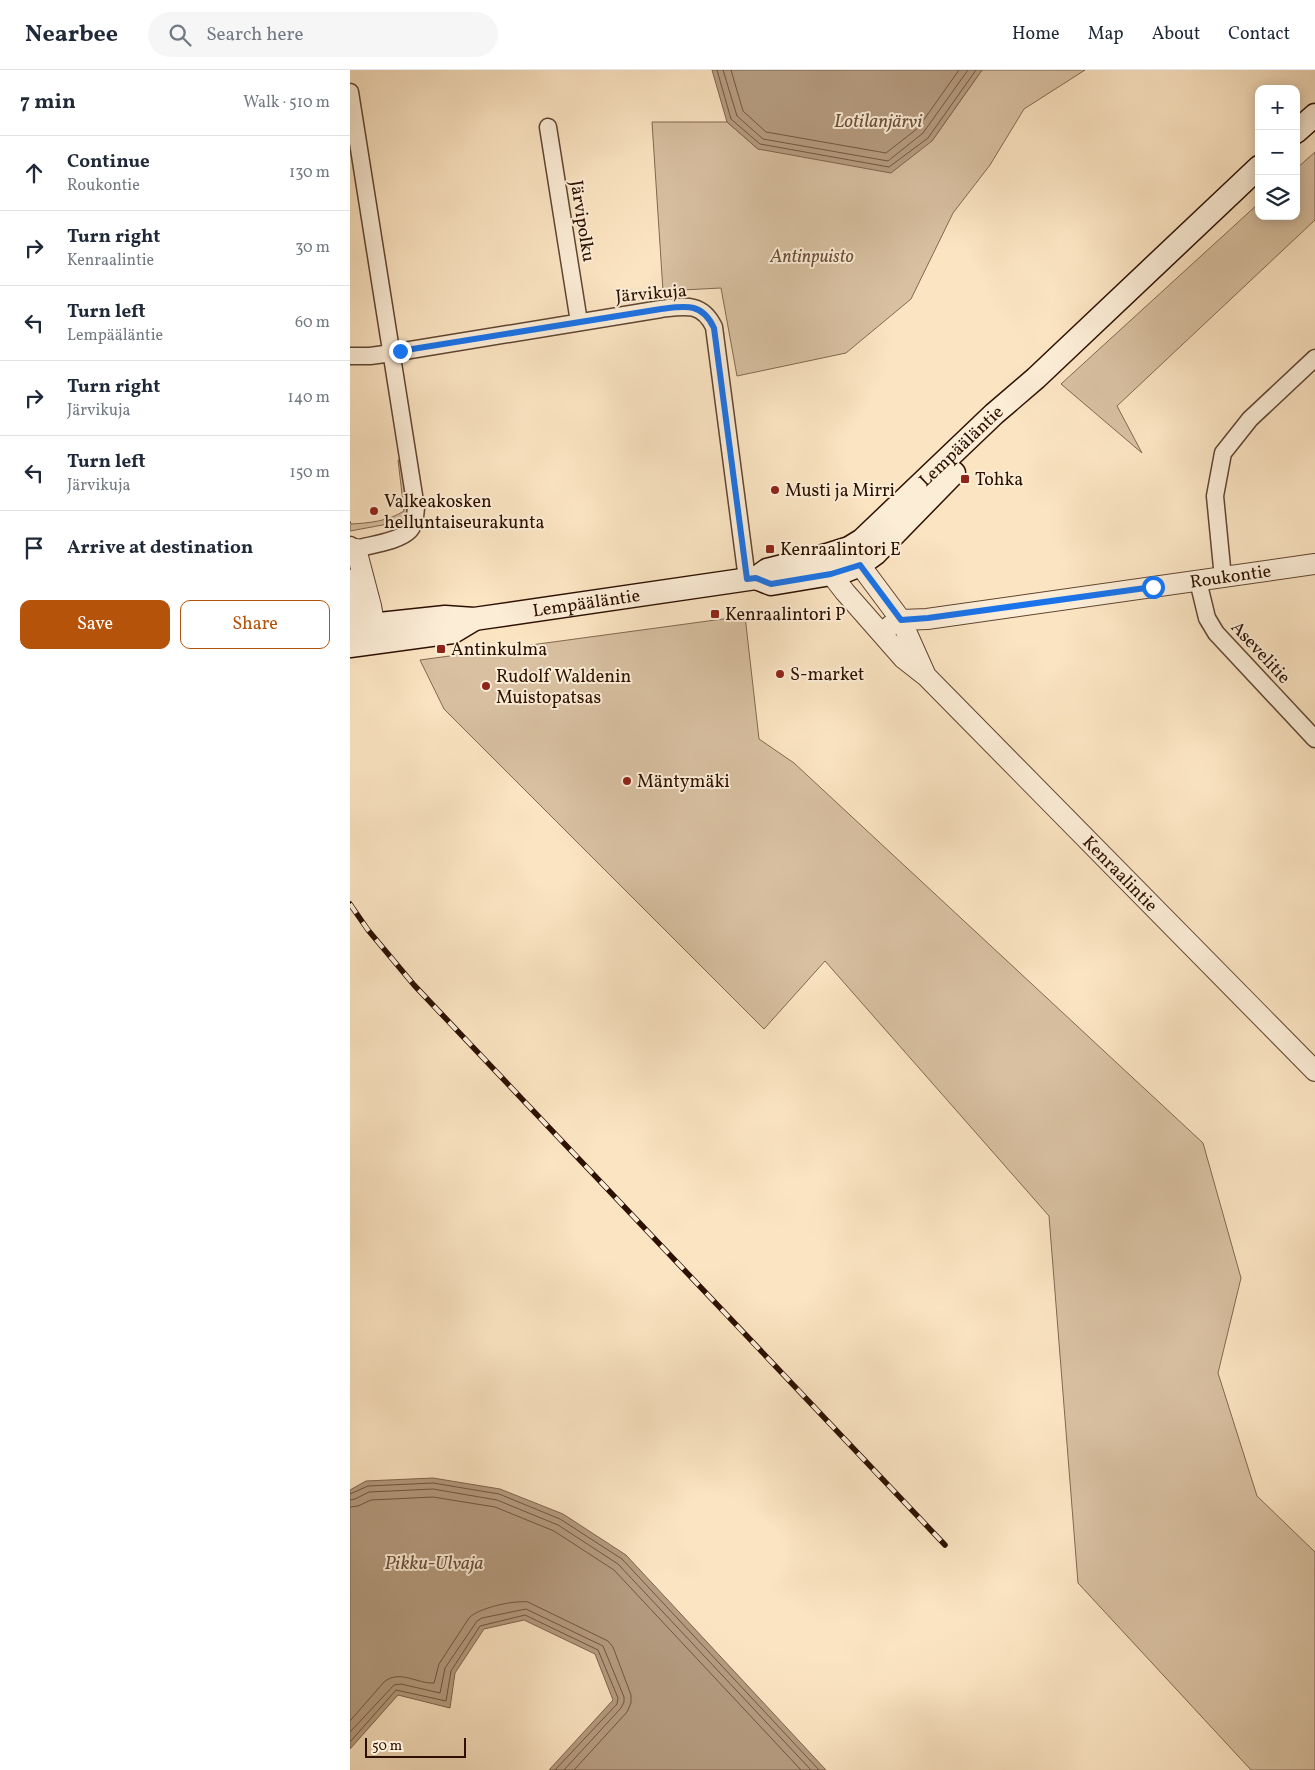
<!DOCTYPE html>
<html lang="en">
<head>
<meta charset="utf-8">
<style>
	body { margin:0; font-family:Vollkorn,serif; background:#f6f6f7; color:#1f2937 }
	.controls { position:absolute; right:15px; top:15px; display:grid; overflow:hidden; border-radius:10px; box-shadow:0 2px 12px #0003 }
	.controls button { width:45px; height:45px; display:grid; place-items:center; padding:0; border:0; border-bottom:1px solid #e0e1e3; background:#fff; color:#1f2937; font:25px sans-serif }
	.scale { position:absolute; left:15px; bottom:12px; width:101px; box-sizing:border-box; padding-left:5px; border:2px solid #2d1000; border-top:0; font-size:14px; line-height:18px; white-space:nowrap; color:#2d1000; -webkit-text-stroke:4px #fcedd7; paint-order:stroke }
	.stop { position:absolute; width:15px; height:15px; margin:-11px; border:4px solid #1a73e8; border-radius:50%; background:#fff }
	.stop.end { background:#1a73e8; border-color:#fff; box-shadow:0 1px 5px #0008 }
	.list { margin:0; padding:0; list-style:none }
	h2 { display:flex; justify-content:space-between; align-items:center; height:65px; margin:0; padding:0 20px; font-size:21px }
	h2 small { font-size:16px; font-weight:400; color:#747a83 }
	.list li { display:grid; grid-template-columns:32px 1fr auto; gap:15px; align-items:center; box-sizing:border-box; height:75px; padding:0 20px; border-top:1px solid #e0e1e3 }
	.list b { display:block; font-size:19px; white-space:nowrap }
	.list p { margin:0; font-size:16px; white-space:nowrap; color:#747a83 }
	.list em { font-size:16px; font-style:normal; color:#747a83 }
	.actions { display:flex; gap:10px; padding:15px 20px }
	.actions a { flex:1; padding:11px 0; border:1px solid #b45309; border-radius:10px; text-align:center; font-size:18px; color:#b45309 }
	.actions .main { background:#b45309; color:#fff }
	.icon { flex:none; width:28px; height:28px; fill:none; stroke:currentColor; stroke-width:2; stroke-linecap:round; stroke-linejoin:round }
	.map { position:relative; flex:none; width:965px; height:1700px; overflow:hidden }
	header { display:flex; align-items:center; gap:30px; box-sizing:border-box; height:70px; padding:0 25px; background:#fff; border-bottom:1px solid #e0e1e3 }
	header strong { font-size:24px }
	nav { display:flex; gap:28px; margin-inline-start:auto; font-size:18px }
	.search { width:350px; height:45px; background:#f6f6f7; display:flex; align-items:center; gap:12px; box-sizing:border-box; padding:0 18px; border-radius:28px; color:#747a83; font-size:19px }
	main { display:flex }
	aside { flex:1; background:#fff }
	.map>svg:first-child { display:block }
</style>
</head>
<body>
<header>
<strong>Nearbee</strong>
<div class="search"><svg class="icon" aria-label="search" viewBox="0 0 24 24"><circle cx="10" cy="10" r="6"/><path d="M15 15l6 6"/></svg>Search here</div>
<nav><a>Home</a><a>Map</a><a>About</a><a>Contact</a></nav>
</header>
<main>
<aside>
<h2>7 min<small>Walk · 510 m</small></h2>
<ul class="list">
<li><svg class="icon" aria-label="ahead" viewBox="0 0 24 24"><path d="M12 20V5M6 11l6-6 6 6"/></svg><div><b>Continue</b><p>Roukontie</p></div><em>130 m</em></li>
<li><svg class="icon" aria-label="right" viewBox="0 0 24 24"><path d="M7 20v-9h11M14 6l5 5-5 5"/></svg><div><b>Turn right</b><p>Kenraalintie</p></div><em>30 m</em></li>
<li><svg class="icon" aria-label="left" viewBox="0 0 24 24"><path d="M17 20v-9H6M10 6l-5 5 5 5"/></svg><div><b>Turn left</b><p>Lempääläntie</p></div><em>60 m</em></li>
<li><svg class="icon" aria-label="right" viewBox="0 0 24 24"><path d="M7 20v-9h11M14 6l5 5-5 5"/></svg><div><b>Turn right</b><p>Järvikuja</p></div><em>140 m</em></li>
<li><svg class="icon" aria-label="left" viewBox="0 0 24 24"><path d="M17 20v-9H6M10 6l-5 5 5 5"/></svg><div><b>Turn left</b><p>Järvikuja</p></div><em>150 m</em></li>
<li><svg class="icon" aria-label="arrive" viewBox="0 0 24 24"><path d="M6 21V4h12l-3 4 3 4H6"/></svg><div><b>Arrive at destination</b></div></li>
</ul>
<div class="actions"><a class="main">Save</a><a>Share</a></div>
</aside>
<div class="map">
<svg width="965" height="1700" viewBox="0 0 965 1700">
	<rect width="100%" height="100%" fill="#fbe4c2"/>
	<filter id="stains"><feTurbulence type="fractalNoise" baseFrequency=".004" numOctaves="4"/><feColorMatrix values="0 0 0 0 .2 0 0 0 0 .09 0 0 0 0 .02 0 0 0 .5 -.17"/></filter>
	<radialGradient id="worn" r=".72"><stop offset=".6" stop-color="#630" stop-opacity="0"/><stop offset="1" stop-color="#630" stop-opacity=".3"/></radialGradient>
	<path fill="#d8c0a1" stroke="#826850" d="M632 0H735L674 39 640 95 603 143 561 229 496 283 387 306 371 218 313 221 302 52H377L408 79 582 71Z
		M965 82V150L767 336 792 383 711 314 909 133V146H946V99Z
		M48 390H51L59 442 57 446 49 452 0 461V451L1 454C20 453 38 451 54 441Z
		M395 546 409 669 444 693 853 1073 891 1208 868 1303 907 1426 965 1482V1700H901L728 1513 699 1146 475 891 414 959 94 639 70 590Z"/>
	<path fill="#b59c80" stroke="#7f644d" d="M362 0H632L582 71 541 103 408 79 377 52Z
		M83 1408 150 1419 213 1444 276 1485 476 1700H199L263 1630 245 1584 174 1550 134 1559 105 1603 100 1638 48 1625 0 1679V1420L16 1411Z"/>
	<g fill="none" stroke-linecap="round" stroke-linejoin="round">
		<path stroke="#715640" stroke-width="1" d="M367 0 381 49 410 74 539 97 578 68 626 0
			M373 0 387 46 413 69 538 91 573 63 618 0
			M381 0 393 41 416 62 536 83 568 58 609 0
			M0 1424 18 1416 83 1413 149 1424 210 1449 272 1489 469 1700
			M0 1430 5 1429 19 1422 83 1419 147 1430 208 1455 268 1494 461 1700
			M0 1437 8 1436 21 1430 83 1427 145 1437 204 1461 264 1500 451 1700
			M0 1651 34 1612C50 1599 67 1614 84 1613L89 1594 119 1548C128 1538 164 1530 178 1532L258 1571 263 1577 281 1625V1633L277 1642 224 1700
			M0 1662 44 1615 51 1614 90 1623 95 1598 127 1551 132 1548 176 1539 253 1576 274 1627V1632L271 1638 214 1700
			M0 1672 46 1620 96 1631 101 1601 130 1556 175 1545 248 1580 268 1628 267 1634 205 1700"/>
		<g stroke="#604530" stroke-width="19">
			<path id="minor" d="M0 22 66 438C65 446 65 455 59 461 50 471 19 475 6 479L0 475
				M198 57 229 252
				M0 286H20L42 283 311 239C335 236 352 232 364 257L397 509
				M873 508 865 426 873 383 900 349 965 288
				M848 511 857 548 866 563 965 669"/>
		</g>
		<g stroke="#604530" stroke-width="22">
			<g id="tertiary">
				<path d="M6 479 21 536 27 569"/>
				<path d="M6 508V538L10 556"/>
				<path id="s1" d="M540 556 551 550 577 549 965 494"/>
				<path id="s2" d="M576 606 551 550 510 495C500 485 491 485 477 485L481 504 495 522 553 588 576 606 965 1001"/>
			</g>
		</g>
		<g stroke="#2d1000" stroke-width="25">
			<g id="secondary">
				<path d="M946 62 965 45"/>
				<path d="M406 508 421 514 493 502 510 495 525 484 604 403"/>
				<path id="s3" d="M0 557 95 547 124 549 406 508 417 500 477 485 499 478 512 470 644 344 686 308 909 97"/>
				<path d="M0 576 103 562 123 550"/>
			</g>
		</g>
		<use href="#minor" stroke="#fcedd7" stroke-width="16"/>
		<use href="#tertiary" stroke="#fcedd7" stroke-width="20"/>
		<use href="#secondary" stroke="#fcedd7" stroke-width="22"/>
		<g stroke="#2d1000" stroke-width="5.5">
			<path id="rail" d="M0 834 18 860 64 915 595 1475"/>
		</g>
		<use href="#rail" stroke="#fcedd7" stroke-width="4" stroke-dasharray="11" stroke-linecap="butt"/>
	</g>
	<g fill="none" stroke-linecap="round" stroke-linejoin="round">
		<path stroke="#1a73e8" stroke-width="6" d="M50 281 311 239C335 236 352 232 364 258L397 509 406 508 421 514 481 504 510 495 551 550 578 548 803 517"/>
	</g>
	<g fill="#8f2418" stroke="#fcedd7" stroke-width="2">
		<rect x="610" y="404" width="10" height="10" rx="2.5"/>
		<circle cx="425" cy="420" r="5"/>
		<circle cx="24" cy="441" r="5"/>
		<rect x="415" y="474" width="10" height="10" rx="2.5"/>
		<rect x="360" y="539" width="10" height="10" rx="2.5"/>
		<rect x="86" y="574" width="10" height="10" rx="2.5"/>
		<circle cx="430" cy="604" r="5"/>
		<circle cx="136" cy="616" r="5"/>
		<circle cx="277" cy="711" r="5"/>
	</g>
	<g text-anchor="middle" stroke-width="4" stroke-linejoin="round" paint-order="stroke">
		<g font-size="18" fill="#2d1000" stroke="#fcedd7">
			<text transform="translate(233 151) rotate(81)" y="6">Järvipolku</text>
			<text transform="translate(301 223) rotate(-5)" y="6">Järvikuja</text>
			<text dy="6" stroke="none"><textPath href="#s3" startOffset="660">Lempääläntie</textPath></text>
			<text dy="6" stroke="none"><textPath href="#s1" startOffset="345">Roukontie</textPath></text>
			<text dy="6" stroke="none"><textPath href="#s3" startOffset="238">Lempääläntie</textPath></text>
			<text transform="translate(911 582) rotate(47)" y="6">Asevelitie</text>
			<text dy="6" stroke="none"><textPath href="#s2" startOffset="602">Kenraalintie</textPath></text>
		</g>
		<g font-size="18" font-style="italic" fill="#694e38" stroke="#fcedd7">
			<text x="462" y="192">Antinpuisto</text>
		</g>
		<g font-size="18" fill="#2d1000" stroke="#fcedd7" text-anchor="start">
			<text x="625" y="415">Tohka</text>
			<text x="435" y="426">Musti ja Mirri</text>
			<text x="34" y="437">Valkeakosken<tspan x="34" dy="21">helluntaiseurakunta</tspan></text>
			<text x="430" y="485">Kenraalintori E</text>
			<text x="375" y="550">Kenraalintori P</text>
			<text x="101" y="585">Antinkulma</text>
			<text x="440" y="610">S-market</text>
			<text x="146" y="612">Rudolf Waldenin<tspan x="146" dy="21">Muistopatsas</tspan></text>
			<text x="287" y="717">Mäntymäki</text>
		</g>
		<g font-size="19" font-style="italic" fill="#6a4f3a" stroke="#fcedd7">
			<text x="528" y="57">Lotilanjärvi</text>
			<text x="84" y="1499">Pikku-Ulvaja</text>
		</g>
	</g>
	<rect width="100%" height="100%" filter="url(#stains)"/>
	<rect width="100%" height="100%" fill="url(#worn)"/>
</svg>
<div class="controls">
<button>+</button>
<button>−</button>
<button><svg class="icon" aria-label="layers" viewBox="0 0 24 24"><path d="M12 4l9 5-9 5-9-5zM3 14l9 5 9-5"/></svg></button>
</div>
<div class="scale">50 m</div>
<div class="stop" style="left:803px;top:517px"></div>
<div class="stop end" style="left:50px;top:281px"></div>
</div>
</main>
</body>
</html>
